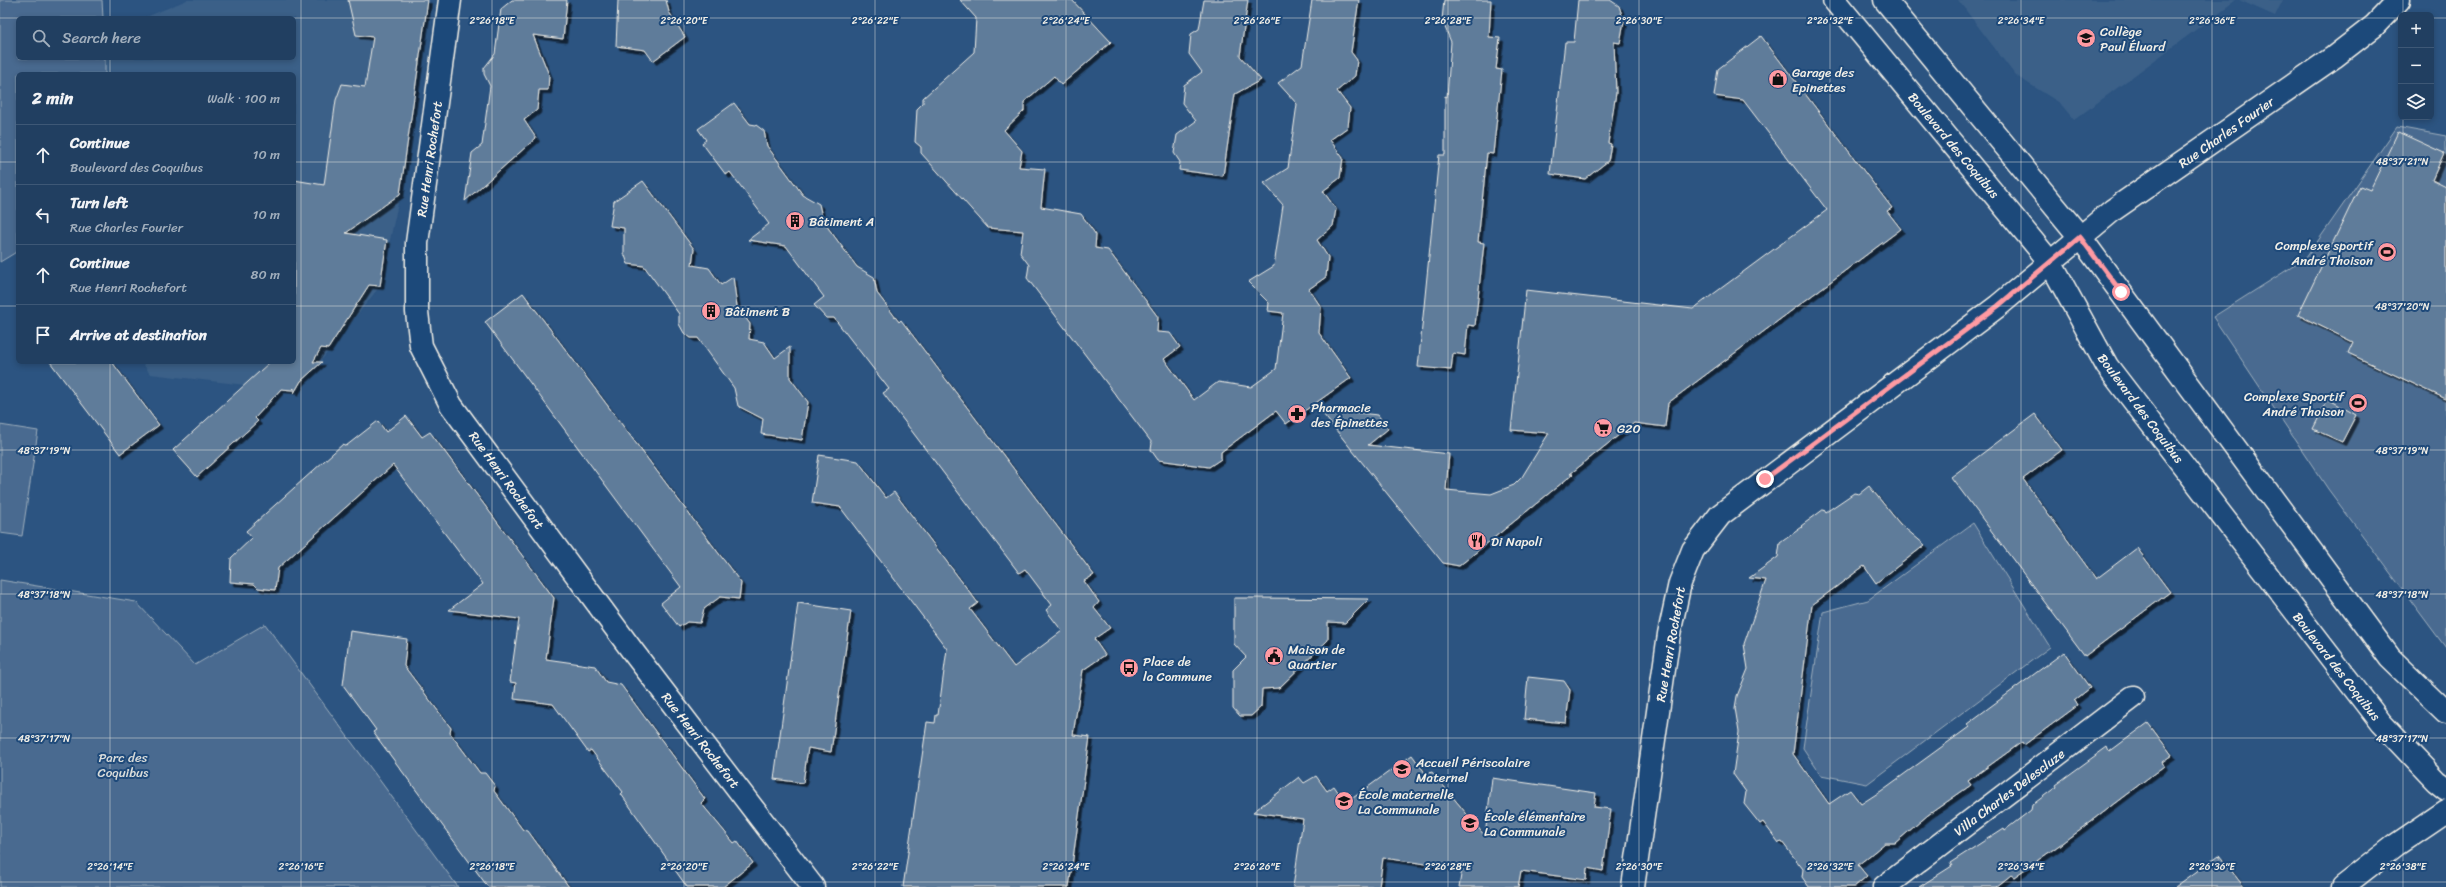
<!DOCTYPE html>
<html lang="en">
<head>
<meta charset="utf-8">
<style>
	body { margin:0; font-family:Sriracha,sans-serif; background:#294667; color:#f1f3f6 }
	.controls { position:absolute; right:12px; top:12px; display:grid; overflow:hidden; border-radius:6px; box-shadow:0 2px 6px #0003 }
	.controls button { width:36px; height:36px; display:grid; place-items:center; padding:0; border:0; border-bottom:1px solid #3e5876; background:#213f61; color:#f1f3f6; font:20px sans-serif }
	.stop { position:absolute; width:12px; height:12px; margin:-9px; border:3px solid #ff9aa2; border-radius:50%; background:#fff }
	.stop.end { background:#ff9aa2; border-color:#fff; box-shadow:0 1px 4px #0008 }
	.list { margin:0; padding:0; list-style:none }
	h2 { display:flex; justify-content:space-between; align-items:center; height:52px; margin:0; padding:0 16px; font-size:17px }
	h2 small { font-size:13px; font-weight:400; color:#a2afbd }
	.list li { display:grid; grid-template-columns:26px 1fr auto; gap:12px; align-items:center; box-sizing:border-box; height:60px; padding:0 16px; border-top:1px solid #3e5876 }
	.list b { display:block; font-size:15px; white-space:nowrap }
	.list p { margin:0; font-size:13px; white-space:nowrap; color:#a2afbd }
	.list em { font-size:13px; font-style:normal; color:#a2afbd }
	.icon { flex:none; width:22px; height:22px; fill:none; stroke:currentColor; stroke-width:2; stroke-linecap:round; stroke-linejoin:round }
	.map { position:relative; flex:none; width:2446px; height:887px; overflow:hidden }
	.search { position:absolute; background:#213f61; box-shadow:0 2px 6px #0003; left:16px; top:16px; width:280px; height:44px; display:flex; align-items:center; gap:10px; box-sizing:border-box; padding:0 14px; border-radius:6px; color:#a2afbd; font-size:15px }
	.panel { position:absolute; background:#213f61; box-shadow:0 2px 6px #0003; left:16px; top:72px; width:280px; height:292px; border-radius:6px }
	.map>svg:first-child { display:block }
</style>
</head>
<body>
<div class="map">
<svg width="2446" height="887" viewBox="0 0 2446 887">
	<defs>
		<filter id="shadow"><feDropShadow dx="3.5" dy="3.5" stdDeviation="0" flood-color="#0009"/></filter>
	</defs>
	<rect width="100%" height="100%" fill="#2c5481"/>
	<filter id="ink" filterUnits="userSpaceOnUse"><feTurbulence type="fractalNoise" baseFrequency=".025" numOctaves="2"/><feDisplacementMap in="SourceGraphic" scale="8" xChannelSelector="R" yChannelSelector="G"/><feConvolveMatrix kernelMatrix="1 2 1 2 8 2 1 2 1" color-interpolation-filters="sRGB"/></filter>
	<g filter="url(#ink)">
		<path fill="#3b6088" d="M187 0H428L400 194 380 286 297 391 150 374 142 362H294V74H54L66 58H294V18H144Z
			M1958 0H2236L2074 120 2060 103 2015 75Z
			M2239 0H2283L2275 16Z"/>
		<path fill="#496b90" stroke="#9eaebc" d="M0 0H102L103 18H18V58H105V74H18V251L0 262Z
			M2397 127 2446 136V648L2328 489 2213 317 2306 258Z
			M0 425 38 431 22 536 0 533Z
			M1973 523 2050 647 1867 784 1821 775 1803 748 1823 612 1868 600Z
			M0 580 136 602 195 665 265 624 458 887H0Z"/>
		<path fill="#5e7b9a" stroke="#f4f1e8" filter="url(#shadow)" d="M348 0H428L400 194 346 233 387 240 380 286 369 285 328 349 321 348 313 362H322L301 381 294 393V388L292 390 281 389 255 418 258 421 197 477 173 450 270 362H294V180L324 185 336 100 342 84 365 87 373 37 356 35Z
			M512 0H567L563 39 533 35 549 75 548 90H539L537 110 524 120 536 138 465 201 472 153 482 145 490 86 484 74V68L495 54 501 9Z
			M618 0H666L669 12 685 37 653 61 645 50 616 46Z
			M960 0H1072L1111 42 1061 85 1054 76 1024 102V111L1004 130 1022 151 1019 167 1045 169 1041 207 1081 214 1096 235 1095 248 1108 250 1158 317 1157 332 1170 333 1180 347 1164 359 1194 400 1218 382 1251 387 1276 369 1283 313 1268 311 1269 303 1248 282 1274 266 1283 205 1264 183 1288 168 1297 104 1278 83 1302 65 1312 0H1359L1351 52 1357 60 1355 76 1337 91 1350 108 1348 127 1330 140 1343 158 1340 178 1323 191 1336 209 1333 226 1317 240 1328 257 1326 277 1309 289 1321 307 1319 333 1351 378 1286 424 1276 411 1221 452V459L1209 467 1158 460 1151 450 1152 443 1027 278 1029 265 1020 253 1023 231 988 228 921 153V147L915 142 917 109 923 103V98L974 52 976 18Z
			M1204 0H1248L1240 56 1261 80 1235 94 1223 176 1179 170 1180 162 1174 153 1177 135 1196 121 1182 103 1184 85 1202 72 1189 54 1191 34 1199 29Z
			M1444 0H1491L1489 37 1500 38 1496 69 1502 70 1493 154 1487 153 1478 242 1484 243 1475 326 1468 325 1465 355 1453 353 1451 370 1418 367 1439 155H1445V96L1447 97 1451 42 1442 20Z
			M1578 0H1610L1619 6 1624 21 1620 43 1614 42 1616 93 1608 143 1611 144 1608 161 1585 179 1550 174 1565 42H1574Z
			M1761 36 1892 208 1887 211 1901 229 1668 403 1665 427 1634 423 1570 474H1573L1459 566 1443 563 1319 409 1378 415 1388 429 1368 445 1449 454 1446 490 1491 494 1514 485 1522 477 1549 433 1511 430 1526 290 1693 309 1827 210 1743 100 1714 96 1718 69Z
			M734 103 750 124 756 125 764 131 767 146 803 195 819 204 823 221 857 267 874 277 877 293 899 322 901 320 1094 575 1084 581 1099 602 1094 608 1110 628 1094 639 1105 655 1083 670 1073 735 1090 737 1069 887H903L927 722 935 723 936 715H938L947 649 840 507 812 503 819 455 858 461 886 498 894 492 978 603 970 609 1014 667 1062 631 1046 610 1052 605 1025 569 1019 573 883 393 889 389 834 318H826L814 305 824 297 786 246 748 240 769 224 730 172 726 175 702 143 706 140 698 129Z
			M2398 132 2444 153 2432 180 2446 187V399L2348 353 2353 342 2298 315 2360 186 2370 190Z
			M643 181 694 249 692 265 709 268 721 285 733 277 737 306 750 324 749 339 764 342 775 358 790 347V378L808 402 802 440 761 434 763 419 738 406 734 388 698 338H691L684 333 679 324V314L644 266 628 264 624 253V228L610 226 614 201Z
			M523 293 741 583 739 599 720 597 704 609 700 623 687 622 679 627 661 603 681 587 485 322Z
			M50 362H112L159 425 120 454Z
			M2328 399 2356 415 2342 442 2313 429Z
			M2035 414 2062 450 2023 479 2096 579 2137 548 2170 592 2085 656 1951 477Z
			M406 416 422 437 430 432 554 598 546 659 595 666 606 682 621 685 705 799 701 803 734 843 737 841 753 863 723 887H687L621 794 623 792 591 750 588 752 553 704 514 699 516 683 510 682 519 619 449 610 483 584 393 465 278 568 275 590 258 588 254 584 230 582 231 558 252 538 246 531 343 444 346 446 378 421 386 432Z
			M1869 486 1900 524 1925 545 1876 583 1864 566 1812 605 1793 754 1829 804 1850 790 1861 804 1881 791 1969 727 1967 724 2064 652 2090 688 2074 701 2077 706 2024 745 2022 742 1968 781 1971 785 1928 815 1895 843H1885L1858 865 1867 876 1854 887H1809L1802 877 1803 869 1782 842 1779 843 1763 822 1760 824 1744 804 1746 792 1733 774 1739 732 1735 708 1737 696 1748 669 1744 644 1766 580 1749 578 1778 557 1780 543 1802 527 1801 526 1824 509 1826 512 1854 493 1859 494Z
			M1234 598H1258L1369 599 1345 623 1328 622V640L1279 688 1262 689 1261 707 1251 716H1240L1233 708V670L1246 657 1234 644Z
			M798 603 851 611 831 752 808 748 803 783 774 779Z
			M350 631 407 639 404 666 451 728 450 733 480 773H485L495 786 494 791 523 830 528 831 569 887H488L373 732 376 730 343 685Z
			M1528 677 1564 681 1570 690 1566 723 1524 719Z
			M2148 723 2172 755 2162 762 2164 766 2058 846 2014 877 2011 875 1996 887H1919L1952 866 1950 863 2004 828 2005 830 2031 810 2032 805 2056 787 2055 785 2107 747 2109 752Z
			M1412 755 1426 774 1432 772 1485 836 1492 778 1596 793 1594 807 1611 809 1603 871 1587 868 1586 880 1521 871 1518 887H1459L1462 869 1383 858 1379 887H1293L1303 819 1253 812 1299 777 1304 783 1316 776 1327 791 1334 786 1346 803Z
			M2219 855 2244 887H2175L2207 864Z"/>
		<g fill="none" stroke-linecap="round" stroke-linejoin="round">
			<g stroke="#f4f1e8" stroke-width="25">
				<path id="pedestrian" d="M1884 887 2133 697"/>
			</g>
			<g stroke="#f4f1e8" stroke-width="25">
				<path id="minor" d="M450 0 417 243V312L421 346 451 405 634 653 813 887
					M1633 887 1669 634 1680 583 1693 550 1720 515 1998 306 2113 210 2334 57 2374 26 2399 0
					M2342 887 2396 845 2446 811"/>
			</g>
			<g stroke="#f4f1e8" stroke-width="25">
				<path id="secondary" d="M1834 0 2050 262 2107 366 2381 723 2436 781 2446 789
					M1885 0 2080 237 2390 658 2446 712"/>
			</g>
			<use href="#pedestrian" stroke="#1f4a7a" stroke-width="22"/>
			<use href="#minor" stroke="#1f4a7a" stroke-width="22"/>
			<use href="#secondary" stroke="#1f4a7a" stroke-width="22"/>
		</g>
	</g>
	<g fill="none" stroke-linecap="round" stroke-linejoin="round" filter="url(#ink)">
		<path stroke="#ff9aa2" stroke-width="5" d="M1765 479 1998 306 2080 237 2121 292"/>
	</g>
	<path fill="none" stroke="#f4f1e8" stroke-width="1" stroke-opacity="0.45" d="M110 0V18M301 0V887M492 0V887M684 0V887M875 0V887M1066 0V887M1257 0V887M1448 0V887M1639 0V887M1830 0V887M2021 0V887M2212 0V887M2403 0V15M0 18H2401M2431 18H2446M110 58V74M2403 117V887M0 162H18M294 162H2446M0 306H18M294 306H2446M110 362V887M0 450H2446M0 594H2446M0 738H2446M0 882H2446"/>
	<defs>
		<g id="school-disc" transform="scale(1)"><circle r="9.5" fill="#ff9aa2" stroke="#1f4a7a"/><path d="M0-5L7-2L0 1L-7-2ZM-4 1L0 2.5L4 1V4Q0 6-4 4Z" fill="#111"/></g>
		<g id="shop-disc" transform="scale(1)"><circle r="9.5" fill="#ff9aa2" stroke="#1f4a7a"/><path d="M-5-2.5h2.3a2.7 3.5 0 0 1 5.4 0H5L5.5 6h-11ZM-1.5-2.5h3a1.5 2.3 0 0 0-3 0Z" fill="#111"/></g>
		<g id="building-disc" transform="scale(1)"><circle r="9.5" fill="#ff9aa2" stroke="#1f4a7a"/><path d="M-4-6H4V6H1V3H-1V6H-4ZM-2.5-4.3h1.7v1.8h-1.7ZM.8-4.3h1.7v1.8H.8ZM-2.5-1h1.7V.8h-1.7ZM.8-1h1.7V.8H.8Z" fill="#111"/></g>
		<g id="stadium-disc" transform="scale(1)"><circle r="9.5" fill="#ff9aa2" stroke="#1f4a7a"/><path d="M0-5a6.5 5 0 1 0 0 10a6.5 5 0 1 0 0-10ZM-3.5-1.8h7v3.6h-7Z" fill="#111"/></g>
		<g id="pharmacy-disc" transform="scale(1)"><circle r="9.5" fill="#ff9aa2" stroke="#1f4a7a"/><path d="M-2-6h4v4h4v4h-4v4h-4v-4h-4v-4h4Z" fill="#111"/></g>
		<g id="supermarket-disc" transform="scale(1)"><circle r="9.5" fill="#ff9aa2" stroke="#1f4a7a"/><path d="M-6-5.5h2.5l.6 2H6L4.5 2H-2.5L-4.4-4H-6ZM-1.5 3.2a1.3 1.3 0 1 0 .1 0ZM3 3.2a1.3 1.3 0 1 0 .1 0Z" fill="#111"/></g>
		<g id="restaurant-disc" transform="scale(1)"><circle r="9.5" fill="#ff9aa2" stroke="#1f4a7a"/><path d="M-5-6h1v4h1v-4h1v4h1v-4h1v5L-1.5 .5V6h-2V.5L-5-1ZM5-6V6H3V1.5H1.5Q1.5-4 5-6Z" fill="#111"/></g>
		<g id="civic-disc" transform="scale(1)"><circle r="9.5" fill="#ff9aa2" stroke="#1f4a7a"/><path d="M-.6-6.5H3V-4.5H.6V-3L4-1V1h2V6H-6V1h2V-1L-.6-3ZM-1.2 2.5V6h2.4V2.5Z" fill="#111"/></g>
		<g id="bus-disc" transform="scale(1)"><circle r="9.5" fill="#ff9aa2" stroke="#1f4a7a"/><path d="M-5-6H5V4H4V6H2V4H-2V6H-4V4H-5ZM-3.5-4V0h7V-4ZM-3.5 1.2v1.5H-2V1.2ZM2 1.2v1.5H3.5V1.2Z" fill="#111"/></g>
	</defs>
	<g fill-rule="evenodd">
		<use href="#school-disc" x="2086" y="38"/>
		<use href="#shop-disc" x="1778" y="79"/>
		<use href="#building-disc" x="795" y="221"/>
		<use href="#stadium-disc" x="2387" y="252"/>
		<use href="#building-disc" x="711" y="311"/>
		<use href="#stadium-disc" x="2358" y="403"/>
		<use href="#pharmacy-disc" x="1297" y="414"/>
		<use href="#supermarket-disc" x="1603" y="428"/>
		<use href="#restaurant-disc" x="1477" y="541"/>
		<use href="#civic-disc" x="1274" y="656"/>
		<use href="#bus-disc" x="1129" y="668"/>
		<use href="#school-disc" x="1402" y="769"/>
		<use href="#school-disc" x="1344" y="801"/>
		<use href="#school-disc" x="1470" y="823"/>
	</g>
	<g text-anchor="middle" stroke-width="4" stroke-linejoin="round" paint-order="stroke">
		<g font-size="13" fill="#f4f1e8" stroke="#1f4a7a" text-anchor="start">
			<text x="2100" y="36">Collège<tspan x="2100" dy="15">Paul Éluard</tspan></text>
			<text x="1792" y="77">Garage des<tspan x="1792" dy="15">Epinettes</tspan></text>
			<text x="809" y="226">Bâtiment A</text>
			<text x="2373" y="250" text-anchor="end">Complexe sportif<tspan x="2373" dy="15">André Thoison</tspan></text>
			<text x="725" y="316">Bâtiment B</text>
			<text x="2344" y="401" text-anchor="end">Complexe Sportif<tspan x="2344" dy="15">André Thoison</tspan></text>
			<text x="1311" y="412">Pharmacie<tspan x="1311" dy="15">des Épinettes</tspan></text>
			<text x="1617" y="433">G20</text>
			<text x="1491" y="546">Di Napoli</text>
			<text x="1288" y="654">Maison de<tspan x="1288" dy="15">Quartier</tspan></text>
			<text x="1143" y="666">Place de<tspan x="1143" dy="15">la Commune</tspan></text>
			<text x="1416" y="767">Accueil Périscolaire<tspan x="1416" dy="15">Maternel</tspan></text>
			<text x="1358" y="799">École maternelle<tspan x="1358" dy="15">La Communale</tspan></text>
			<text x="1484" y="821">École élémentaire<tspan x="1484" dy="15">La Communale</tspan></text>
		</g>
		<g font-size="13" fill="#f4f1e8" stroke="#1f4a7a">
			<text transform="translate(2226 132) rotate(-35)" y="5">Rue Charles Fourier</text>
			<text transform="translate(1954 145) rotate(50)" y="5">Boulevard des Coquibus</text>
			<text transform="translate(429 159) rotate(-82)" y="5">Rue Henri Rochefort</text>
			<text transform="translate(2141 408) rotate(53)" y="5">Boulevard des Coquibus</text>
			<text transform="translate(507 480) rotate(54)" y="5">Rue Henri Rochefort</text>
			<text transform="translate(1670 644) rotate(-80)" y="5">Rue Henri Rochefort</text>
			<text transform="translate(2337 666) rotate(52)" y="5">Boulevard des Coquibus</text>
			<text transform="translate(701 740) rotate(52)" y="5">Rue Henri Rochefort</text>
			<text transform="translate(2009 792) rotate(-37)" y="5">Villa Charles Delescluze</text>
		</g>
		<g font-size="13" fill="#dadddb" stroke="#1f4a7a">
			<text x="123" y="762">Parc des<tspan x="123" dy="15">Coquibus</tspan></text>
		</g>
	</g>
	<g font-size="10" text-anchor="middle" fill="#f4f1e8" stroke="#1f4a7a" stroke-width="4" stroke-linejoin="round" paint-order="stroke">
		<text x="492" y="24">2°26'18"E</text>
		<text x="684" y="24">2°26'20"E</text>
		<text x="875" y="24">2°26'22"E</text>
		<text x="1066" y="24">2°26'24"E</text>
		<text x="1257" y="24">2°26'26"E</text>
		<text x="1448" y="24">2°26'28"E</text>
		<text x="1639" y="24">2°26'30"E</text>
		<text x="1830" y="24">2°26'32"E</text>
		<text x="2021" y="24">2°26'34"E</text>
		<text x="2212" y="24">2°26'36"E</text>
		<text x="2402" y="165">48°37'21"N</text>
		<text x="2402" y="310">48°37'20"N</text>
		<text x="44" y="454">48°37'19"N</text>
		<text x="2402" y="454">48°37'19"N</text>
		<text x="44" y="598">48°37'18"N</text>
		<text x="2402" y="598">48°37'18"N</text>
		<text x="44" y="742">48°37'17"N</text>
		<text x="2402" y="742">48°37'17"N</text>
		<text x="110" y="870">2°26'14"E</text>
		<text x="301" y="870">2°26'16"E</text>
		<text x="492" y="870">2°26'18"E</text>
		<text x="684" y="870">2°26'20"E</text>
		<text x="875" y="870">2°26'22"E</text>
		<text x="1066" y="870">2°26'24"E</text>
		<text x="1257" y="870">2°26'26"E</text>
		<text x="1448" y="870">2°26'28"E</text>
		<text x="1639" y="870">2°26'30"E</text>
		<text x="1830" y="870">2°26'32"E</text>
		<text x="2021" y="870">2°26'34"E</text>
		<text x="2212" y="870">2°26'36"E</text>
		<text x="2403" y="870">2°26'38"E</text>
	</g>
</svg>
<div class="controls">
<button>+</button>
<button>−</button>
<button><svg class="icon" aria-label="layers" viewBox="0 0 24 24"><path d="M12 4l9 5-9 5-9-5zM3 14l9 5 9-5"/></svg></button>
</div>
<div class="stop" style="left:2121px;top:292px"></div>
<div class="stop end" style="left:1765px;top:479px"></div>
<div class="search"><svg class="icon" aria-label="search" viewBox="0 0 24 24"><circle cx="10" cy="10" r="6"/><path d="M15 15l6 6"/></svg>Search here</div>
<section class="panel">
<h2>2 min<small>Walk · 100 m</small></h2>
<ul class="list">
<li><svg class="icon" aria-label="ahead" viewBox="0 0 24 24"><path d="M12 20V5M6 11l6-6 6 6"/></svg><div><b>Continue</b><p>Boulevard des Coquibus</p></div><em>10 m</em></li>
<li><svg class="icon" aria-label="left" viewBox="0 0 24 24"><path d="M17 20v-9H6M10 6l-5 5 5 5"/></svg><div><b>Turn left</b><p>Rue Charles Fourier</p></div><em>10 m</em></li>
<li><svg class="icon" aria-label="ahead" viewBox="0 0 24 24"><path d="M12 20V5M6 11l6-6 6 6"/></svg><div><b>Continue</b><p>Rue Henri Rochefort</p></div><em>80 m</em></li>
<li><svg class="icon" aria-label="arrive" viewBox="0 0 24 24"><path d="M6 21V4h12l-3 4 3 4H6"/></svg><div><b>Arrive at destination</b></div></li>
</ul>
</section>
</div>
</body>
</html>
